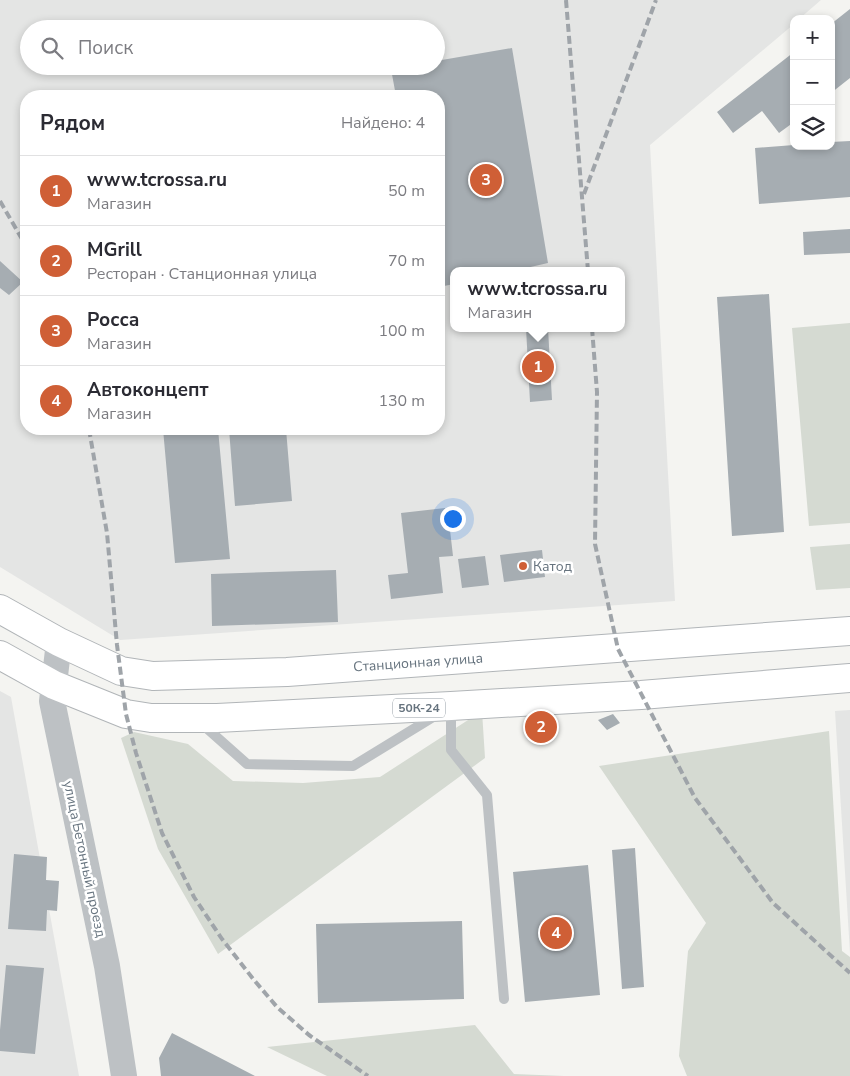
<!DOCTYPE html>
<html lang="ru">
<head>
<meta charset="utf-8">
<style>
	body { margin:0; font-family:"Nunito Sans",sans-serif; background:#f7f7f7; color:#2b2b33 }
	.controls { position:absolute; right:15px; top:15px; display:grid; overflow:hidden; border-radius:10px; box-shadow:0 2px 8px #0003 }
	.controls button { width:45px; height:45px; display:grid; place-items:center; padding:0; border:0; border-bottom:1px solid #e1e1e2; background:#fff; color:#2b2b33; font:25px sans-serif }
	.you { position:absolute; left:452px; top:518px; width:18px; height:18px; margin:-12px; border:4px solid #fff; border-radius:50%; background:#1a73e8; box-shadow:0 0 0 8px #1a73e833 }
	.badge { display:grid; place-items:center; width:32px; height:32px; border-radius:50%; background:#cf5f36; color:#fff; font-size:16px; font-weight:700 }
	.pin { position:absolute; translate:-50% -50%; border:2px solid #fff; box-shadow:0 1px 5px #0006 }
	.popup { position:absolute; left:450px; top:267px; width:175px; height:65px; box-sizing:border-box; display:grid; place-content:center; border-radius:10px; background:#fff; filter:drop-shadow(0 1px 4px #0005); font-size:16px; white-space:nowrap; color:#7c7c81 }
	.popup b { font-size:19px; color:#2b2b33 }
	.popup::after { content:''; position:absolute; left:50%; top:100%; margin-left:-10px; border:10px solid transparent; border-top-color:#fff }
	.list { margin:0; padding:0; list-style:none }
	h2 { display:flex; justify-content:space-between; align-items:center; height:65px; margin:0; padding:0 20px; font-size:21px }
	h2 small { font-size:16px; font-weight:400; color:#7c7c81 }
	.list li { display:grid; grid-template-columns:32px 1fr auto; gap:15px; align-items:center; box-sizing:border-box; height:70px; padding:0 20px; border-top:1px solid #e1e1e2 }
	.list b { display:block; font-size:19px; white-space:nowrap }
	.list p { margin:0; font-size:16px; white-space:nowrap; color:#7c7c81 }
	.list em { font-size:16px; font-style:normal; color:#7c7c81 }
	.icon { flex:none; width:28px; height:28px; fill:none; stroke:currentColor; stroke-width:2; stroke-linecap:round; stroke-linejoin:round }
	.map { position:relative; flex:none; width:850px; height:1076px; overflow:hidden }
	.search { position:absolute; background:#fff; box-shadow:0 2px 8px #0003; left:20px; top:20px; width:425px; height:55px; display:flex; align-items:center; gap:12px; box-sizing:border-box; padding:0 18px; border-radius:28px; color:#7c7c81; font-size:19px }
	.panel { position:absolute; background:#fff; box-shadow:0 2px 8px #0003; left:20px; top:90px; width:425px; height:345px; border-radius:20px }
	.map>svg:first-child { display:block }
</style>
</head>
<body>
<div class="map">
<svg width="850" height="1076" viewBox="0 0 850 1076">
	<rect width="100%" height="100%" fill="#f4f4f1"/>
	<path fill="#e4e5e4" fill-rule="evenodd" d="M0 0H821L799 19H794V24L650 145 675 601 120 640 0 567ZM29 29H436V66H29ZM26 96H439V429H26ZM454 271H622V328H454Z
		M0 691 11 697 79 1076H0Z
		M850 710V953L835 711Z"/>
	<path fill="#d5dad2" d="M850 323V523L809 526 792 328Z
		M850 544V588L816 590 810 547Z
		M482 711 485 758 218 954 158 849 121 738 134 732 188 744 233 781 303 783 380 777Z
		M829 731 842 951 850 957V1076H687L679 1056 688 951 706 923 599 766Z
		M475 1025 514 1074 564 1076H327L267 1047Z"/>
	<path fill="#a6adb2" d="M850 9V78L831 93V24Z
		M512 48 548 263 513 271H454V284L439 287V96H396L391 69 404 66H436V61Z
		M794 52V122L779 133 762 111 733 133 717 112Z
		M850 141V197L759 204 755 148 794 145V146H831V142Z
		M850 229V253L804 255 803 232Z
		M0 261 23 282 9 295 0 288Z
		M769 294 784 532 732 536 717 297Z
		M526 328H548L552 400 530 402Z
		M163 429H218L230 559 175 563Z
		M229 429H286L292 501 235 506Z
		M445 508 447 530H450L453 556 439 557 443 593 391 599 388 575 408 573 401 513Z
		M542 550 545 577 504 582 500 555Z
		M485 556 489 585 462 588 458 559Z
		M336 570 338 622 212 626 211 574Z
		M613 714 620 723 607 730 598 720Z
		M554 718 555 735 527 736V719Z
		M635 848 644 987 622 989 612 850Z
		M14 854 47 857 46 880 59 881 57 911 47 910 46 931 8 929Z
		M588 865 600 995 525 1002 513 872Z
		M462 921 464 999 318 1003 316 924Z
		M6 965 44 968 35 1054 0 1051V1030Z
		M172 1033 255 1076H161L159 1058Z"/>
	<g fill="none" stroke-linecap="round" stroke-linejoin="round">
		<g stroke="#b1b5b8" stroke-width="30">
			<path id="primary" d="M0 609 59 642 121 671 153 676 287 672 850 631
				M0 655 54 685 126 714 151 718H217L451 706 641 695 850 678"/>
		</g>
		<path stroke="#bdc1c4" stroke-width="10" d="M451 707V750L487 795 504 999
			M202 724 247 764 353 766 438 714"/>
		<path stroke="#bdc1c4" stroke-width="26" d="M59 642 52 701 107 966 124 1076"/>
		<use href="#primary" stroke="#fff" stroke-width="28"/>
		<path stroke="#9fa4a9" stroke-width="4" stroke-dasharray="8 4" stroke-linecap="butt" d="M566 0 588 271
			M584 194 656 0
			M0 201 26 246
			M592 328 597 392 595 544 618 649 695 798 773 903 850 973
			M89 429 107 533 117 645 126 714 136 753 162 833 194 897 222 939 254 980 277 1007 309 1035 368 1076"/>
	</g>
	<circle fill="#cf5f36" stroke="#fff" stroke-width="2" cx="523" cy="566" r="5"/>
	<g text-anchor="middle" stroke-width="5" stroke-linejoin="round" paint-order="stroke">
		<rect fill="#fff" stroke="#949da5" stroke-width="1" x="393" y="698.5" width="52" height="19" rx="4"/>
		<g font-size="12" font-weight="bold" fill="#66737e">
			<text x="419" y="712">50К-24</text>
		</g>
		<g font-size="14" fill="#66737e" stroke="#fff" text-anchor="start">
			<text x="533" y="571">Катод</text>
		</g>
		<g font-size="14" fill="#66737e" stroke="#fff">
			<text transform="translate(418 662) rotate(-4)" y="5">Станционная улица</text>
			<text transform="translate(85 859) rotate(78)" y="5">улица Бетонный проезд</text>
		</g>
	</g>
</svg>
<div class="controls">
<button>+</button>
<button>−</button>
<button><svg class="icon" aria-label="layers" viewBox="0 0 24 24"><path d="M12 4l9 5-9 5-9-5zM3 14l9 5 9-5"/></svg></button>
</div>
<div class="you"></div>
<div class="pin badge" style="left:538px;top:367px">1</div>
<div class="popup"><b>www.tcrossa.ru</b>Магазин</div>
<div class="pin badge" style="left:541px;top:727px">2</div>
<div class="pin badge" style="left:486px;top:180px">3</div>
<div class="pin badge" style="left:556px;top:933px">4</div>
<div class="search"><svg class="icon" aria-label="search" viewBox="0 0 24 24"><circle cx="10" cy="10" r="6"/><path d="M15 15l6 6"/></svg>Поиск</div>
<section class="panel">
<h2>Рядом<small>Найдено: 4</small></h2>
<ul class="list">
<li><span class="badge">1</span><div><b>www.tcrossa.ru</b><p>Магазин</p></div><em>50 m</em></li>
<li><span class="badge">2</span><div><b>MGrill</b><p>Ресторан · Станционная улица</p></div><em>70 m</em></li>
<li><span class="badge">3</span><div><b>Росса</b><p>Магазин</p></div><em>100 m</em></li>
<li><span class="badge">4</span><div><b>Автоконцепт</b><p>Магазин</p></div><em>130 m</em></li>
</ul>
</section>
</div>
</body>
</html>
